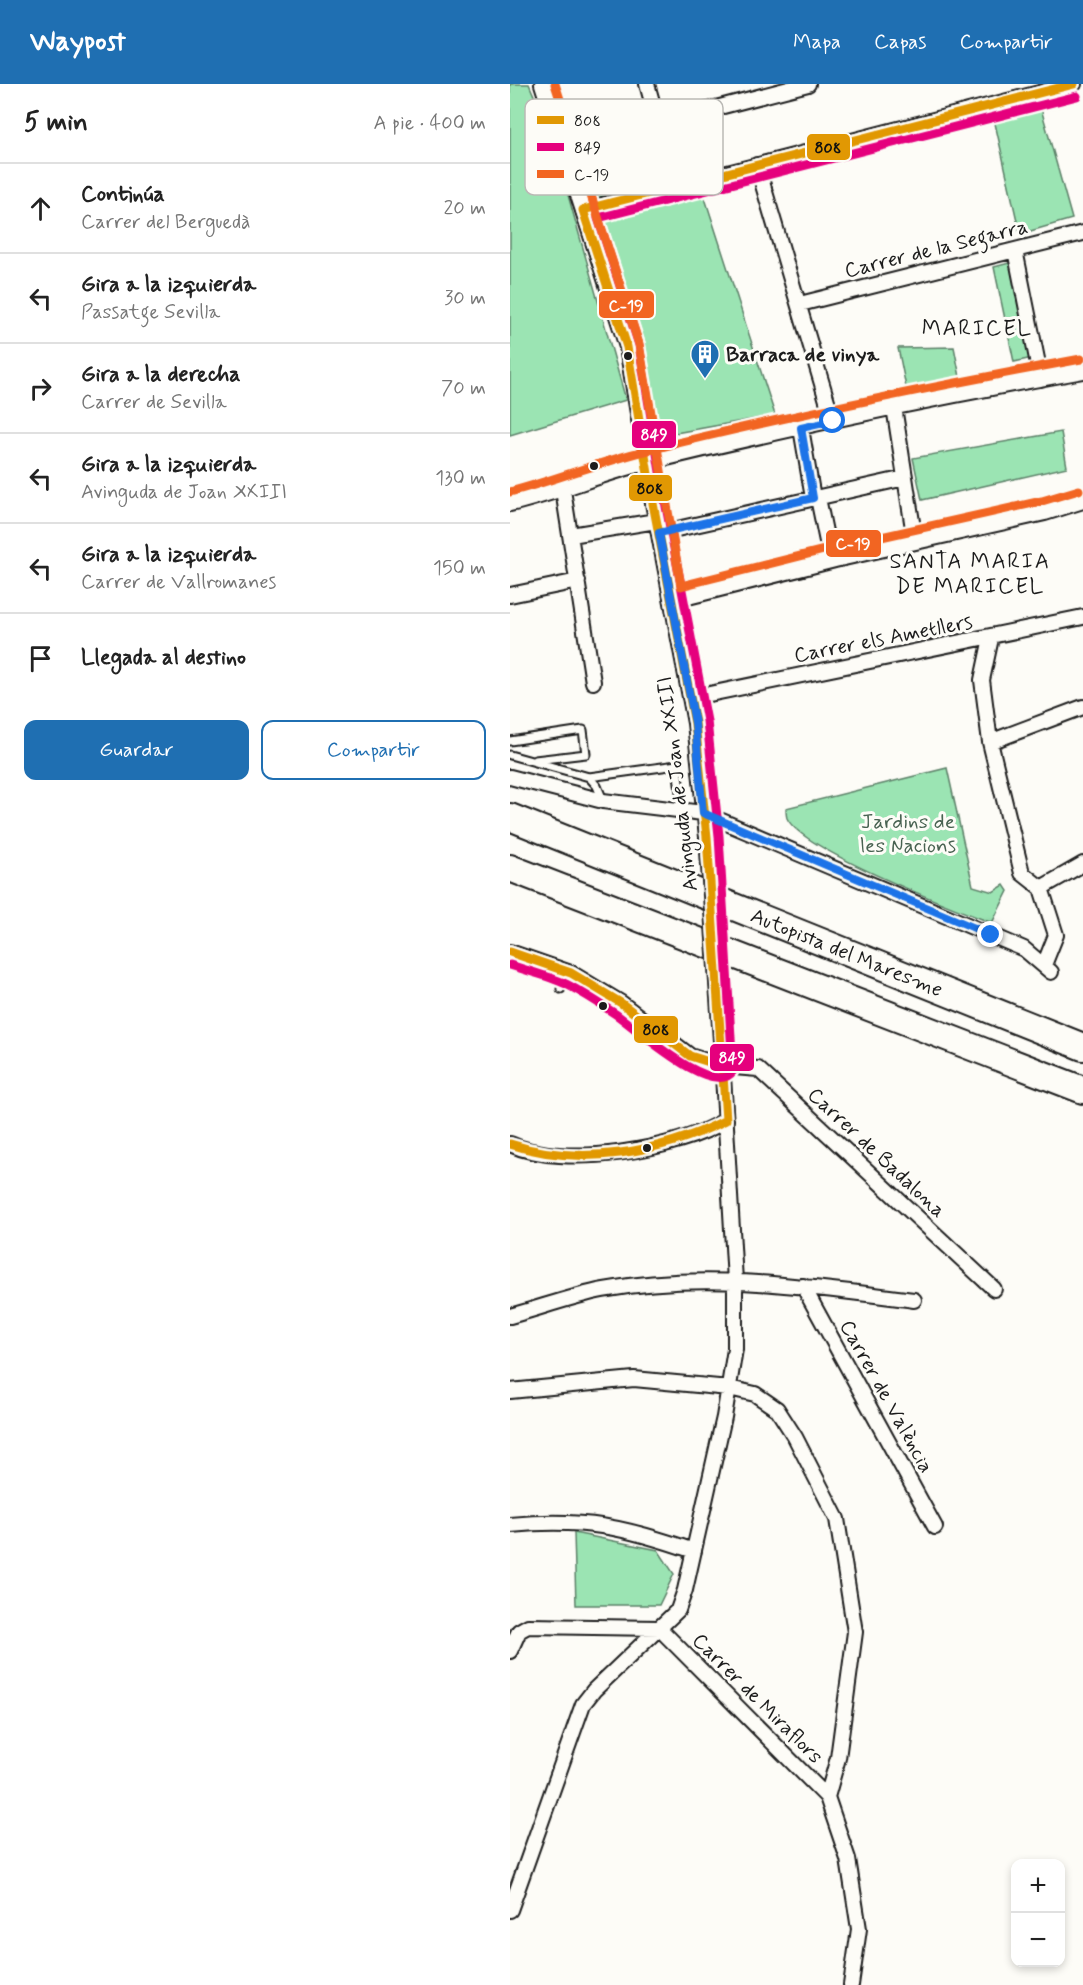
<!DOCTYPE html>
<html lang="es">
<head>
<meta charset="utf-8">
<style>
	body { margin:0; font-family:Mynerve,sans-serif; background:#f2f2f2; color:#222 }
	.controls { position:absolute; right:18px; bottom:18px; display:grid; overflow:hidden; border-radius:12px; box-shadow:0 3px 9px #0003 }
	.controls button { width:54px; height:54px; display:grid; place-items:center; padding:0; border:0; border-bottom:2px solid #e0e0e0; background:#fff; color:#222; font:30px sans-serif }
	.stop { position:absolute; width:18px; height:18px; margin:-14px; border:4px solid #1a73e8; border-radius:50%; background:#fff }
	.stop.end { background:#1a73e8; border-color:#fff; box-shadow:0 2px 6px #0008 }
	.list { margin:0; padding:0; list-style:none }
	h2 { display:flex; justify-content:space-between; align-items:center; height:78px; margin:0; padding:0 24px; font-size:26px }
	h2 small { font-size:20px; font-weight:400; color:#767676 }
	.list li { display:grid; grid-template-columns:39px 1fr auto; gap:18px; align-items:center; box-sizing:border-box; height:90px; padding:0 24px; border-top:2px solid #e0e0e0 }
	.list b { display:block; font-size:22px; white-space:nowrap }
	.list p { margin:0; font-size:20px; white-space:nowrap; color:#767676 }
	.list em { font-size:20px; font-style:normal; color:#767676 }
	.actions { display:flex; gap:12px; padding:18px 24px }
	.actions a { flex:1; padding:14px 0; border:2px solid #1f6fb2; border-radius:12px; text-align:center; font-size:21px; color:#1f6fb2 }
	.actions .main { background:#1f6fb2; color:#fff }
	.icon { flex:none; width:33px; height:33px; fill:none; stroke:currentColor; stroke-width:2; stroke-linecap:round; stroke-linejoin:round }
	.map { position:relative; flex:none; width:573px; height:1901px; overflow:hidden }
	header { display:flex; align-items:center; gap:36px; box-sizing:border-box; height:84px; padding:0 30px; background:#1f6fb2; color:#fff }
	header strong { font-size:28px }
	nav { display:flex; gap:33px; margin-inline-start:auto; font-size:21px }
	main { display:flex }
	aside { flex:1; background:#fff }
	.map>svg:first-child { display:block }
</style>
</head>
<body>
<header>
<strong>Waypost</strong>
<nav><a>Mapa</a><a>Capas</a><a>Compartir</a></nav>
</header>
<main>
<aside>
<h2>5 min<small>A pie · 400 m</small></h2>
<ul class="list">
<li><svg class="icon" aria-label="ahead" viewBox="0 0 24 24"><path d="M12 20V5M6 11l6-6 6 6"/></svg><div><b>Continúa</b><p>Carrer del Berguedà</p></div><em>20 m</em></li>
<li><svg class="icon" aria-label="left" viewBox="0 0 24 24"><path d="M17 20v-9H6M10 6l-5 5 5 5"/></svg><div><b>Gira a la izquierda</b><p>Passatge Sevilla</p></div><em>30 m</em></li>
<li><svg class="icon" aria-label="right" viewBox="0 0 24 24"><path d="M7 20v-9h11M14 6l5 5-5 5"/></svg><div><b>Gira a la derecha</b><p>Carrer de Sevilla</p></div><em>70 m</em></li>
<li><svg class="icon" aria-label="left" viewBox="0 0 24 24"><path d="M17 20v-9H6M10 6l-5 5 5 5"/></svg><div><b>Gira a la izquierda</b><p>Avinguda de Joan XXIII</p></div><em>130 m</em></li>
<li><svg class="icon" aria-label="left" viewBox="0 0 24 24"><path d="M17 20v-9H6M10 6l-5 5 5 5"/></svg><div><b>Gira a la izquierda</b><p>Carrer de Vallromanes</p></div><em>150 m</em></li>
<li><svg class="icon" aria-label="arrive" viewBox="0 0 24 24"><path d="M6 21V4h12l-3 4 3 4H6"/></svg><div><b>Llegada al destino</b></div></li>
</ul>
<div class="actions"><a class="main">Guardar</a><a>Compartir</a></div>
</aside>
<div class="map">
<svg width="573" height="1901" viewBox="0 0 573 1901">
	<rect width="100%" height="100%" fill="#fdfcf7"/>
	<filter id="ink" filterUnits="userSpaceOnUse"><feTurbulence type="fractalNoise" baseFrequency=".0167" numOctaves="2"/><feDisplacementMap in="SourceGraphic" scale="12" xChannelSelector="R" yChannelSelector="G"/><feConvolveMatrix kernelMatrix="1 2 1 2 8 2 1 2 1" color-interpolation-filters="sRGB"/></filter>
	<g filter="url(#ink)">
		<path fill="#9be4b3" stroke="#5c8068" stroke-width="1.5" d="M0 0H19L41 51 116 316 0 351Z
			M530 21 562 135 510 150 484 35Z
			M136 40 150 97 83 116 66 61Z
			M194 111 265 331 160 350 144 368 137 300 85 139Z
			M507 177 527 273 504 278 484 183Z
			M444 263 453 308 399 318 388 264Z
			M551 348 557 383 412 416 403 374Z
			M437 684 463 802 483 808 494 801 498 807 482 839C444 824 291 766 277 734 276 731 276 727 276 724Z
			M64 1449 148 1466 164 1490 149 1521H66Z"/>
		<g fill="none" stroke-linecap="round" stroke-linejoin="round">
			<g stroke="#1c1c1c" stroke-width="11">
				<path id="lane" d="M53 62 66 61
					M0 657 73 646 76 670 25 676
					M0 671 79 693 167 681 172 726
					M79 693 87 702 93 716
					M51 905 61 889"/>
			</g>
			<g stroke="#1c1c1c" stroke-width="18">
				<path id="street" d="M32 0 117 263 142 414 185 639 197 753
					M137 0 148 39 298 0
					M247 81 323 337
					M73 126 564 0
					M505 166 531 295
					M290 220 573 149
					M384 323 405 457
					M291 344 303 414
					M53 406 83 598
					M308 414 321 477
					M0 420C48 409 92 389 140 378 283 343 428 313 573 287
					M149 449 395 394
					M61 451 146 437
					M0 511 68 497
					M162 517 325 476 535 429 573 417
					M481 554 472 596 480 658 512 789 531 804 546 851 534 881
					M180 614 573 533
					M480 658 573 623
					M0 693 93 717 193 729 514 865 541 888
					M531 804 573 780
					M0 868 61 889 111 919 180 972 212 982 248 985 484 1205
					M0 1060C53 1085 168 1066 216 1036
					M293 1202 425 1443
					M0 1232C30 1224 62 1212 93 1206 196 1187 300 1203 404 1216
					M0 1307 124 1295 219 1304 245 1310 267 1325 285 1353 327 1435 345 1548 328 1674 317 1713
					M0 1441C74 1434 115 1443 184 1467
					M149 1544 317 1713 338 1775 349 1845 341 1901
					M0 1567 9 1547 18 1542 149 1544
					M0 1826 73 1620 84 1606 168 1526 175 1506 214 1333 225 1265V1197L211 957"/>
			</g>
			<g stroke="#1c1c1c" stroke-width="30">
				<g id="highway">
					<path id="s1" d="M0 733 573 963"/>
					<path d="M0 784 573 1006"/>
				</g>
			</g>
			<use href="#lane" stroke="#fdfcf7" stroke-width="7"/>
			<use href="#street" stroke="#fdfcf7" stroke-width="14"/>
			<use href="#highway" stroke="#fdfcf7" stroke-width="26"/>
			<g stroke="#1c1c1c" stroke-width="18" stroke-linecap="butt">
				<path id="street-bridge" d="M197 753 211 957"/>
			</g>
			<use href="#street-bridge" stroke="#fdfcf7" stroke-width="14"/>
			<g stroke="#fdfcf7" stroke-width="14">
				<path id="bus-1" d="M73 126 564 0
					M0 868 61 889 111 919 180 972 212 982
					M0 1060C70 1083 151 1069 216 1036L197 753 185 639 142 414 117 263 73 126"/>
			</g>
			<g stroke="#fdfcf7" stroke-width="14">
				<path id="bus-2" d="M0 881C18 887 39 892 56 900 72 908 89 919 104 929 123 941 203 1016 223 987L209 752 197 637 154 412 129 261 88 134 567 12"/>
			</g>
			<g stroke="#fdfcf7" stroke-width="14">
				<path id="bus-3" d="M45 0 129 260 171 502 322 464 532 417 569 406
					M0 408C46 396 89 378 135 367 279 331 425 302 571 275"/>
			</g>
			<use href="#bus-1" stroke="#e19803" stroke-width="9"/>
			<use href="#bus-2" stroke="#e5007d" stroke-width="9"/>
			<use href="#bus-3" stroke="#f26522" stroke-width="9"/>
		</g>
	</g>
	<g fill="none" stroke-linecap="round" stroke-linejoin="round" filter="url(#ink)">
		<path stroke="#1a73e8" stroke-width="8" d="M323 337 291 344 303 414 149 449 185 639 193 729 481 851"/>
	</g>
	<defs>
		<g id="building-pin" transform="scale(1.5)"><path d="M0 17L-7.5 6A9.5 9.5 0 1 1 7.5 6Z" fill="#1f6fb2" stroke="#fdfcf7"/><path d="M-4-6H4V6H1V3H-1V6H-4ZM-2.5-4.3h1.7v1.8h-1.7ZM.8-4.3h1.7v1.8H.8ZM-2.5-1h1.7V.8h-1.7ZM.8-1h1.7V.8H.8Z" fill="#fff"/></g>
	</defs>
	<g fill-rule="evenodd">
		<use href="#building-pin" x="195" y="270"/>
	</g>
	<g fill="#1c1c1c" stroke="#fdfcf7" stroke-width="2">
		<circle cx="118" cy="272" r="5"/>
		<circle cx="84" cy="382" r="5"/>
		<circle cx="93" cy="922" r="5"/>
		<circle cx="137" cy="1064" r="5"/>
	</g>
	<g text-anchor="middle" stroke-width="6" stroke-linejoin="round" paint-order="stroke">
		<g font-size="21" fill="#1c1c1c" stroke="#fdfcf7">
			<text transform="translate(426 164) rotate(-14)" y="7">Carrer de la Segarra</text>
			<text transform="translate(373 554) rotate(-11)" y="7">Carrer els Ametllers</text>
			<text transform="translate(167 700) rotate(-97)" y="7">Avinguda de Joan XXIII</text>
			<text dy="7" stroke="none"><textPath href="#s1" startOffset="363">Autopista del Maresme</textPath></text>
			<text transform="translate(367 1068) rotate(43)" y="7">Carrer de Badalona</text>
			<text transform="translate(377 1312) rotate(61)" y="7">Carrer de València</text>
			<text transform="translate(248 1614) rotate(45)" y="7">Carrer de Miraflors</text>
		</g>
		<g font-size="21" font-weight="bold" fill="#1c1c1c" stroke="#fdfcf7" text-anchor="start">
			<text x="216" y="277">Barraca de vinya</text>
		</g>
		<g font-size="21" fill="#486251" stroke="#fdfcf7">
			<text x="398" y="744">Jardins de<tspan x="398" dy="24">les Nacions</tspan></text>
		</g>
		<g font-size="22" letter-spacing="1.5" fill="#1c1c1c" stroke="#fdfcf7">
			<text x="467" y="251">MARICEL</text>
			<text x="460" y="484">SANTA MARIA<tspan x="460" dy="25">DE MARICEL</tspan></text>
		</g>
	</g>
	<rect x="15" y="15" width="198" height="96" rx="9" fill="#fdfcf7" stroke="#bab9b5" stroke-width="1.5"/>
	<rect x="27" y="32" width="27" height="8" fill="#e19803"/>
	<rect x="27" y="59" width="27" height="8" fill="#e5007d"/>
	<rect x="27" y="86" width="27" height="8" fill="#f26522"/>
	<g font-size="16" fill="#1c1c1c">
		<text x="64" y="42">808</text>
		<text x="64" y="69">849</text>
		<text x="64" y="96">C-19</text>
	</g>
	<g stroke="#fdfcf7" stroke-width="2">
		<rect x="296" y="49" width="45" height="28" rx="6" fill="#e19803"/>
		<rect x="88" y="206" width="57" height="29" rx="6" fill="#f26522"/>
		<rect x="121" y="336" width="46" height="29" rx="6" fill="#e5007d"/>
		<rect x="118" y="390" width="45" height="28" rx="6" fill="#e19803"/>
		<rect x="315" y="445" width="57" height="29" rx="6" fill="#f26522"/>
		<rect x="123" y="931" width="46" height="29" rx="6" fill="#e19803"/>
		<rect x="199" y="959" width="46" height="29" rx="6" fill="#e5007d"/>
	</g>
	<g font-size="16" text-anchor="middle" font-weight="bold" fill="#fff">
		<text x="116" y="227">C-19</text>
		<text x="144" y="356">849</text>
		<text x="343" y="465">C-19</text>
		<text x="222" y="979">849</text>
	</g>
	<g font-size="16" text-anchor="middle" font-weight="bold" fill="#111">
		<text x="318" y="69">808</text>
		<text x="140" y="410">808</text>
		<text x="146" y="951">808</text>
	</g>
</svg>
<div class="controls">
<button>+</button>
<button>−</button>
</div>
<div class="stop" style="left:323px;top:337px"></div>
<div class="stop end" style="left:481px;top:851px"></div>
</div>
</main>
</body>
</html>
